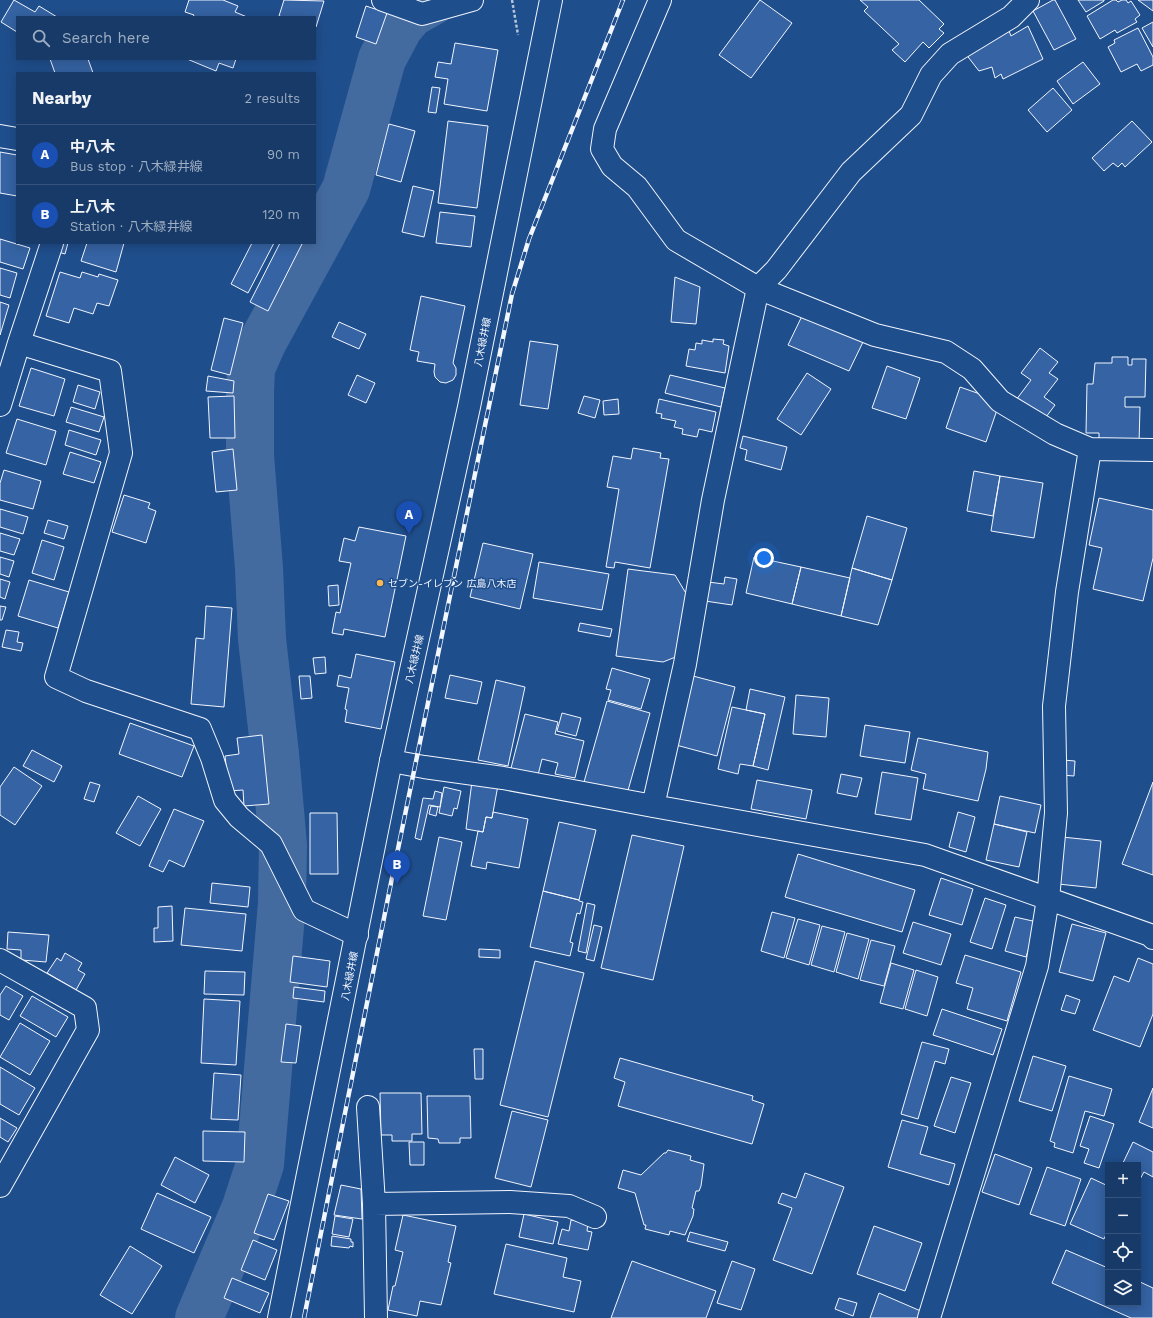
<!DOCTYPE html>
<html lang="en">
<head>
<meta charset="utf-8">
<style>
	body { margin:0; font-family:"Work Sans","Noto Sans JP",sans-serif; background:#244571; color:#f1f3f6 }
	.controls { position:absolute; right:12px; bottom:12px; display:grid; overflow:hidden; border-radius:0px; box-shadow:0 2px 10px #0003 }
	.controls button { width:36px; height:36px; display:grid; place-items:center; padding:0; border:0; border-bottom:1px solid #36547d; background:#173a69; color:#f1f3f6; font:20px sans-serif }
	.you { position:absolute; left:764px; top:558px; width:14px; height:14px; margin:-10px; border:3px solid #fff; border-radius:50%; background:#1a73e8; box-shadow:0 0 0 6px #1a73e833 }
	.badge { display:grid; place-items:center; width:26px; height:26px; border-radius:50%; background:#d6ab8b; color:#fff; font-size:13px; font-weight:700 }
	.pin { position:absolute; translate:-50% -33px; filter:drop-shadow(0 1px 2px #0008) }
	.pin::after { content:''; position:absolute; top:21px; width:14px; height:12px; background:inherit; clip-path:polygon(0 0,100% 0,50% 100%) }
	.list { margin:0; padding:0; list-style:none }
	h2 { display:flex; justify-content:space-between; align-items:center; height:52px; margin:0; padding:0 16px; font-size:17px }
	h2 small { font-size:13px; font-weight:400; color:#9eadc0 }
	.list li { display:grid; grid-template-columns:26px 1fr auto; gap:12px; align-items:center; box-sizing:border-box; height:60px; padding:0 16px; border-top:1px solid #36547d }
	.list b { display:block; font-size:15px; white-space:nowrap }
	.list p { margin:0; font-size:13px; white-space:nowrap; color:#9eadc0 }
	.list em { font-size:13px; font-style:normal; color:#9eadc0 }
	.icon { flex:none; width:22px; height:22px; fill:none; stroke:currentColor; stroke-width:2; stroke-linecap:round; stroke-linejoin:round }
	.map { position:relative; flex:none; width:1153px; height:1318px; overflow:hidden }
	.search { position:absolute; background:#173a69; box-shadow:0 2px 10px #0003; left:16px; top:16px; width:300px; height:44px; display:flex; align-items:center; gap:10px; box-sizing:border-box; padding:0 14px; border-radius:0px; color:#9eadc0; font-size:15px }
	.panel { position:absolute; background:#173a69; box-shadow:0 2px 10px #0003; left:16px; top:72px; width:300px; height:172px; border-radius:0px }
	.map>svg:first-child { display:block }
</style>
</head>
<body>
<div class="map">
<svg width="1153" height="1318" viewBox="0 0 1153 1318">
	<rect width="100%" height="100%" fill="#1f4e8c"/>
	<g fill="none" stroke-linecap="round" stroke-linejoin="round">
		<path stroke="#446ba0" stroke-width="48" d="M199 1318 246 1207 260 1164 282 903 283 845 275 754 262 639 259 568 250 456V391L251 368 262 343 346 189 382 59 399 27 411 13 434 0"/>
	</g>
	<path fill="#3563a3" stroke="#f2f6ff" d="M14 0 35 12 39 6 57 17H17V32L1 22Z
		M189 0H223L238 6 235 12 247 17H193L194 15 185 12Z
		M284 0 324 1 316 27 315 26V17H284L279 16Z
		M760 0 792 23 751 78 719 55Z
		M860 0H919L944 24 939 29 944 33 929 48 923 42 905 62 892 50 899 44 864 11 868 7Z
		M1053 0H1055L1076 39 1054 50 1033 11Z
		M1078 0H1104V1L1086 12Z
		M1113 0H1116L1118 2 1122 0H1126L1128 3 1131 1 1140 15 1135 19 1137 22 1117 33 1115 30 1100 39 1087 16Z
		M1138 0H1153V11Z
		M366 6 387 13 376 44 356 37Z
		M1153 22V47L1142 28Z
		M1028 26 1043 59 1003 79 1001 74 995 78 992 67 979 71 965 53 1009 31 1011 36Z
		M1138 28 1153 57V65L1141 71 1137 64 1121 72 1108 47 1115 43 1114 40Z
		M455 43 498 50 487 111 444 104 448 79 435 77 438 62 451 64Z
		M50 59H88L93 73H55Z
		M187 59H236L233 68 219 63 216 71Z
		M1083 62 1100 84 1073 104 1057 81Z
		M432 87 440 88 436 113 428 112Z
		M1053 88 1072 110 1047 132 1028 110Z
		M448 121 488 126 477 208 438 203Z
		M1132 121 1152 142 1125 167 1122 163 1118 167 1113 163 1104 171 1092 158Z
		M389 124 415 131 401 182 376 175Z
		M0 152 17 155V196L0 193Z
		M413 186 434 191 424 237 402 232Z
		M440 212 475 216 471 247 436 243Z
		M0 239 30 248 23 269 0 262Z
		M58 243H68L65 254 55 251Z
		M87 243H124L116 272 81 261Z
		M252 243H274L248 293 231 284Z
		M280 243H300L302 244 268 311 250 302Z
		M0 268 17 273 10 298 0 295Z
		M60 272 80 278 82 272 98 277 99 274 118 280 109 306 97 303 93 314 74 308 69 323 46 316Z
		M675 277 700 287 696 324 671 322Z
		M421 296 465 306 453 363 456 368V375L453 380 446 383 440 382 435 377 434 372 435 364 417 361 419 352 410 350Z
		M0 302 9 305 0 335Z
		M802 316 863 342 849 371 788 345Z
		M224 318 243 323 230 375 211 370Z
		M339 322 366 334 359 349 332 337Z
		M713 339 724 340 723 344 729 346 725 373 686 366 689 349 695 350 696 343 702 344V340L713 342Z
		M530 341 558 345 548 409 520 405Z
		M1040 348 1058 362 1049 373 1058 379 1044 397 1055 405 1043 421 1016 400 1031 380 1021 373Z
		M1112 357H1128V365H1132V359H1146L1145 397H1125V407H1140L1139 444 1099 443V433H1086L1087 384H1093L1095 363H1112Z
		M887 366 920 378 906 419 872 408Z
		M31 368 65 379 54 416 19 406Z
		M807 373 831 389 801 435 777 419Z
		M357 375 375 383 366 403 348 395Z
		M670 375 725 388 721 407 665 393Z
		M208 376 234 381 233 393 206 391Z
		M78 385 100 392 95 409 73 402Z
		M960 387 1000 401 986 442 946 428Z
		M234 396 235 438H210L208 397Z
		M584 396 600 400 595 418 578 413Z
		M618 399 619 414 604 415 603 401Z
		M659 399 716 412 712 432 699 429 697 437 682 434 683 429 674 427 676 421 661 418 662 414 656 413Z
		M71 407 104 417 99 432 66 422Z
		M17 419 56 431 46 465 6 453Z
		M69 430 101 440 96 455 65 445Z
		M743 436 787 447 781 470 745 460 747 450 740 448Z
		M633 448 661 453 660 458 669 459 650 568 615 562 614 568 606 567 619 489 607 487 613 456 631 459Z
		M233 449 237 490 216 492 212 452Z
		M70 452 101 462 94 483 63 474Z
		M4 470 41 481 33 509 0 500V483Z
		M974 471 1000 476 993 516 967 511Z
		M1000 476 1043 483 1034 538 991 531Z
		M124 495 150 503 148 508 156 511 146 543 112 532Z
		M1099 498 1153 510V558L1143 601 1093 589 1102 548 1089 545Z
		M0 509 28 517 23 534 0 527Z
		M867 516 907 528 892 580 852 568Z
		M48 520 68 526 64 539 44 533Z
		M359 527 406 536 385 637 344 629 343 635 332 633 336 612 340 613 351 563 339 561 344 538 355 541Z
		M0 533 20 539 14 555 0 551Z
		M42 540 64 547 54 580 32 573Z
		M483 543 533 554 520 609 470 597Z
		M0 557 14 561 9 577 0 574Z
		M754 557 801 567 792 604 746 593Z
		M539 562 609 574 602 610 533 598Z
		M801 567 850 578 841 616 792 604Z
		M852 568 892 580 878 625 841 616Z
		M628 569 675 575 687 595 678 656 663 662 616 656Z
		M725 577 737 579 732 605 705 601 708 582 724 584Z
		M0 579 10 582 5 599 0 597Z
		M29 580 69 592 58 628 18 616Z
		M338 585 339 605 329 606 328 586Z
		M0 606 6 607 2 620H0Z
		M206 606 232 608 224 707 191 704 196 638 204 639Z
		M580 623 612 629 610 637 578 631Z
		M6 630 19 632 17 642 23 643 21 651 2 647Z
		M356 654 395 662 381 729 345 722 347 710 345 709 349 688 337 686 339 675 351 678Z
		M325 657 326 673 315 674 313 658Z
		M612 668 650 679 641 709 608 700 611 690 606 689Z
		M450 675 482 682 477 704 445 698Z
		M299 676H310L312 698 301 699Z
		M693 676 735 687 717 756 676 745Z
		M496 680 525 687 508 766 478 760Z
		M750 689 785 697 768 770 753 766 765 714 746 710Z
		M796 695 829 698 826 737 793 734Z
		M607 701 650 713 627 794 584 782Z
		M732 707 765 714 753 766 740 764 738 774 718 769Z
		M562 713 581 718 576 736 557 731Z
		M525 714 558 722 555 734 584 741 575 778 555 774 558 763 542 759 537 779 510 772Z
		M130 723 194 746 182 777 119 754Z
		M865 725 910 732 905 763 860 756Z
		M262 735 269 804 244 806 243 790 229 791 225 756 239 754 237 738Z
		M918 738 988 752 986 769 978 801 923 789 926 774 911 770Z
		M32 750 62 766 54 782 23 766Z
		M1063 760 1075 761 1074 776 1061 775Z
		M14 767 42 786 15 825 0 815V787Z
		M882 772 918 778 911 820 875 814Z
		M841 774 862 778 857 797 837 793Z
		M757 780 812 790 806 819 751 809Z
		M472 781 498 785 492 818 486 817 483 832 466 829Z
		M90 782 100 785 94 802 84 799Z
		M1153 782V875L1122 864Z
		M444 787 461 791 457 809 454 808 452 816 439 813Z
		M435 791 442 793 440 807 429 805 421 840 415 838 423 798 433 799Z
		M138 796 161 809 140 846 116 833Z
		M1000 796 1041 805 1035 833 994 824Z
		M431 806 438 807 436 816 429 814Z
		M174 809 204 821 184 867 169 860 163 872 149 866Z
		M493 812 528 819 519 868 487 862 486 869 471 866 478 831 483 832 486 817 492 818Z
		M958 812 975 817 966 852 949 847Z
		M310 813H337L338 874H310Z
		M559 822 596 830 579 900 543 891Z
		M994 824 1027 832 1019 867 986 860Z
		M632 835 684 846 653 980 601 968Z
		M439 837 462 842 446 920 423 916Z
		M1062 837 1101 841 1096 888 1058 884Z
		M798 854 915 890 902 932 785 897Z
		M941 878 973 889 962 925 929 915Z
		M212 883 250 887 248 907 210 903Z
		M543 891 579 900V901L583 902 580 914 577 913 570 942 573 943 570 956 530 947Z
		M985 898 1006 905 992 949 970 942Z
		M587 903 595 905 586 953 578 951Z
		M172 906 173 941 154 942V928H158V907Z
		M185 908 246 914 242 951 181 945Z
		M772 912 795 918 784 958 761 951Z
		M1015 917 1037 922 1026 957 1005 951Z
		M798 919 820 925 809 965 786 958Z
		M913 922 951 934 941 965 903 953Z
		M1072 924 1106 933 1093 981 1059 972Z
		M594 925 602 927 594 961 586 959Z
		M822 926 845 932 834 972 811 965Z
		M8 932 49 935 46 962 21 960V950L7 949Z
		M847 933 869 939 858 979 836 972Z
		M871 940 895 946 884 986 860 980Z
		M479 949 500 950V958L479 957Z
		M65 953 82 963 78 970 85 974 76 990 47 973 57 958 61 961Z
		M965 955 1021 972 1007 1021 967 1009 973 988 956 983Z
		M293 956 330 961 327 987 290 982Z
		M1138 958 1153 964V1014L1140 1047 1093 1030 1114 976 1129 982Z
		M535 961 584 973 548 1117 500 1105Z
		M891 963 914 970 903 1009 880 1003Z
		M916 970 938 977 927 1016 905 1009Z
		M205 971 245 972 244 995 204 994Z
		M6 986 23 996 9 1020 0 1015V995Z
		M294 987 325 991 324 1002 293 998Z
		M1066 995 1080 1000 1075 1014 1061 1010Z
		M32 996 68 1017 56 1037 20 1016Z
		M204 999 240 1001 236 1065 201 1063Z
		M942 1009 1002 1029 993 1055 933 1035Z
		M20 1023 50 1041 30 1075 0 1057Z
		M286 1024 301 1026 296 1063 281 1062Z
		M922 1042 949 1049 945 1064 935 1061 918 1119 901 1114Z
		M474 1049H483V1079H475Z
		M1033 1056 1066 1066 1052 1111 1019 1101Z
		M620 1058 753 1096 752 1100 764 1104 752 1144 618 1106 625 1082 614 1078Z
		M0 1067 35 1088 19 1115 0 1104Z
		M214 1073 241 1075 238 1120 211 1119Z
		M1069 1076 1112 1089 1104 1116 1085 1111 1073 1153 1054 1147 1055 1143 1050 1141Z
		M951 1077 971 1083 955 1133 934 1126Z
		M1153 1088V1128L1139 1122Z
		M380 1093H421L422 1134H412V1141H392V1135H381Z
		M427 1096H470L471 1138H460V1143H439L438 1139 428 1138Z
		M512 1111 548 1120 531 1187 495 1178Z
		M1090 1116 1114 1124 1099 1168 1084 1163 1089 1149 1080 1146Z
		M0 1118 17 1128 8 1142 0 1137Z
		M902 1120 928 1127 920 1154 955 1164 949 1185 888 1167Z
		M203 1131 245 1132 244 1162 203 1161Z
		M409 1142H424V1165H410Z
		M1133 1142 1153 1152V1177L1144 1172 1139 1181H1138V1165H1122Z
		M668 1150 691 1156 690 1160 704 1164 701 1186 699 1191H696L692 1208 694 1209 693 1216 685 1235 670 1231 669 1235 645 1229 646 1225H644L635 1193 618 1188 623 1170 641 1175 664 1153H666Z
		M995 1154 1032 1168 1019 1205 982 1192Z
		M175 1157 209 1175 195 1203 161 1185Z
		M1047 1167 1081 1179 1065 1226 1030 1214Z
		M805 1173 844 1187 812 1274 773 1260 792 1208 778 1203 782 1193 796 1198Z
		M1091 1178 1108 1186V1230L1104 1239 1070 1224Z
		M341 1185 361 1189 362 1219 334 1215Z
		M157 1193 211 1217 194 1253 141 1229Z
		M268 1194 289 1201 274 1240 254 1233Z
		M524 1214 558 1222 553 1244 519 1237Z
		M403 1215 456 1226 448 1262 451 1263 441 1305 420 1301 417 1316 388 1310 393 1286H395L403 1252 395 1250Z
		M335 1216 353 1219 349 1237 332 1234Z
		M571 1220 588 1223 587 1231 592 1232 588 1250 558 1244 562 1229 569 1231Z
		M874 1226 922 1243 905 1291 857 1274Z
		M690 1232 728 1242 725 1251 687 1241Z
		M332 1236 351 1239V1242H353V1247L350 1246 349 1248 331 1246Z
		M253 1240 277 1250 265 1280 241 1270Z
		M506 1244 567 1258 563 1277 581 1281 574 1312 494 1294Z
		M130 1246 162 1266 132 1314 100 1295Z
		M1066 1250 1108 1268V1303H1138V1281L1153 1288V1318H1131L1052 1283Z
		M632 1261 716 1291 706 1318H611Z
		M732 1261 755 1269 741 1310 717 1303Z
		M232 1278 269 1293 260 1313 224 1298Z
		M879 1293 930 1315 929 1318H870Z
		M839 1298 857 1303 853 1316 835 1309Z"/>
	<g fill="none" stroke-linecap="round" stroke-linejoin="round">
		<g stroke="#f2f6ff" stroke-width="24">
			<path id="minor" d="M383 0 422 14 472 0
				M660 0 605 129 602 149 612 166 637 187 676 240 758 288 875 335 946 352 972 369 1000 401 1055 434 1090 449 1153 450
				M0 136 17 139
				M19 343 110 371 121 453 56 677 86 691 200 729 212 758 225 800 239 817 271 844 304 910 357 935
				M0 405 19 343 52 243
				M391 761 424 767 503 778 653 806 925 855 1150 935 1153 938
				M653 806 685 664 713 500 758 288 776 270 851 172 911 115 931 75 950 54 1011 17 1028 0
				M0 960 85 1008 88 1030 0 1186
				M368 1107 374 1204 376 1318
				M374 1204 510 1202 569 1206 595 1217
				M929 1318 1037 966 1048 899 1056 813 1054 706 1067 592 1090 449"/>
		</g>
		<g stroke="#f2f6ff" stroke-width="24">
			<path id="major" d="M279 1318 391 761 469 407 551 0"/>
		</g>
		<path stroke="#b3c4dc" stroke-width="2.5" stroke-dasharray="3 2" stroke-linecap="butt" d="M512 0 518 35"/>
		<use href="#minor" stroke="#1f4e8c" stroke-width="22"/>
		<use href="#major" stroke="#1f4e8c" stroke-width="22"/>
		<g stroke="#f2f6ff" stroke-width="4.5">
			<path id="rail" d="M304 1318 391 883 512 294 529 239 623 0"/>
		</g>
		<use href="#rail" stroke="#1f4e8c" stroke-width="3" stroke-dasharray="9" stroke-linecap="butt"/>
	</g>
	<circle fill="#ffb74d" stroke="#1f4e8c" stroke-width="1.5" cx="380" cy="583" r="4"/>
	<g text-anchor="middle" stroke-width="3" stroke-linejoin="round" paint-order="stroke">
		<g font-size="10" fill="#f2f6ff" stroke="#1f4e8c">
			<text transform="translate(482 342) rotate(-79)" y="4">八木緑井線</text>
			<text transform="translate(414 659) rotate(-77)" y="4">八木緑井線</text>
			<text transform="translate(349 976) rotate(-79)" y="4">八木緑井線</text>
		</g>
		<g font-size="10" fill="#f2f6ff" stroke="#1f4e8c" text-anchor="start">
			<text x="388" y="587">セブン-イレブン 広島八木店</text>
		</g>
	</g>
</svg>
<div class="controls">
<button>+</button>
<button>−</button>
<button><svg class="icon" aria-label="locate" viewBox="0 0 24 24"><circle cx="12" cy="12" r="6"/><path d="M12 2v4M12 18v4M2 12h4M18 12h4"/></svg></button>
<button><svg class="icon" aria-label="layers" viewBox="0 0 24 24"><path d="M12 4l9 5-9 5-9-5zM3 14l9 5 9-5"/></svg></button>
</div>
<div class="you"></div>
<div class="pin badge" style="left:409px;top:534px;background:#1a4fb4">A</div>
<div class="pin badge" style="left:397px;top:884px;background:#1a4fb4">B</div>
<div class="search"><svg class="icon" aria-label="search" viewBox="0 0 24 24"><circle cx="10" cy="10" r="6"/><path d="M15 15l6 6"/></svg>Search here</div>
<section class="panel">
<h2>Nearby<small>2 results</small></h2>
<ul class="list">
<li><span class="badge" style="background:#1a4fb4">A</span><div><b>中八木</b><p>Bus stop · 八木緑井線</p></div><em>90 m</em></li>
<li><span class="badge" style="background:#1a4fb4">B</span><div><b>上八木</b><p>Station · 八木緑井線</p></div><em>120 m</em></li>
</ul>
</section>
</div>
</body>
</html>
